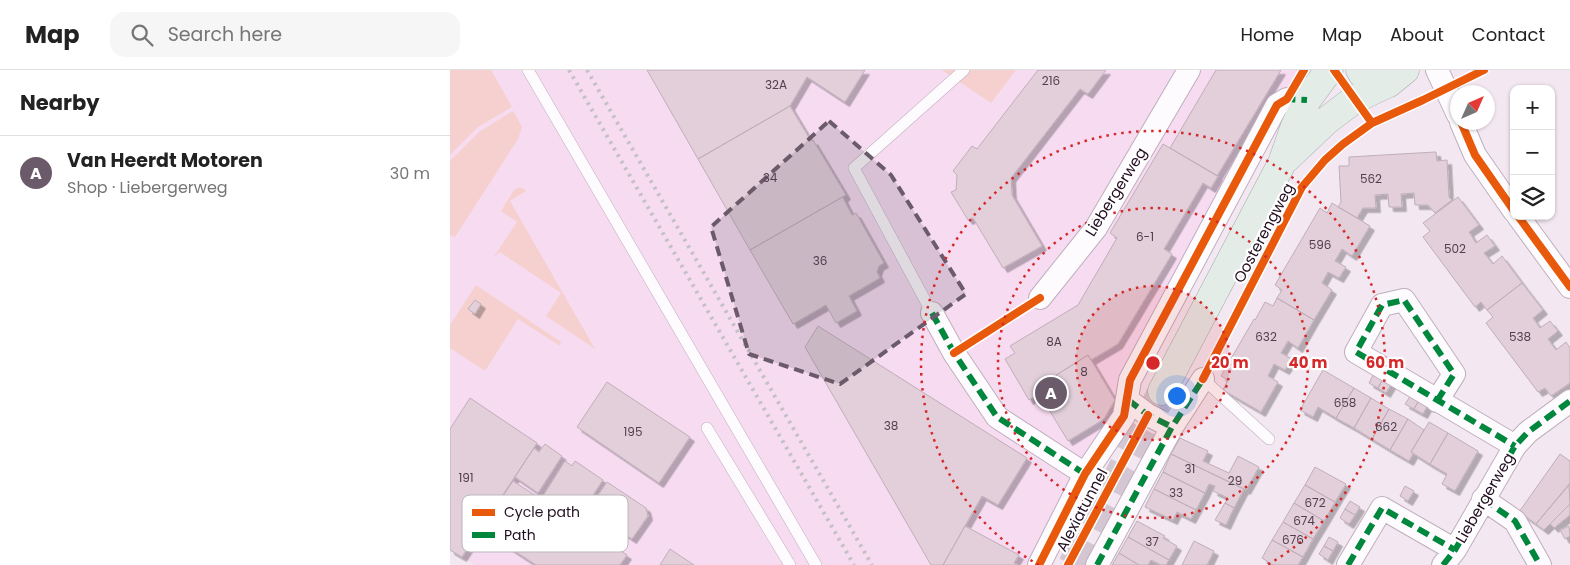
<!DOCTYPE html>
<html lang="en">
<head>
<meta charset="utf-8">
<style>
	body { margin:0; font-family:Poppins,sans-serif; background:#f6f6f6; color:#222 }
	.controls { position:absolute; right:15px; top:15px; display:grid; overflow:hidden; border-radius:10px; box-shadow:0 1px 4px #0004 }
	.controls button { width:45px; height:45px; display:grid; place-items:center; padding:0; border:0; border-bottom:1px solid #e0e0e0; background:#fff; color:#222; font:25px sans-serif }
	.compass { position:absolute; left:1000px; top:15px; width:45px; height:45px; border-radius:50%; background:#fff; box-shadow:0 1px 4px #0004; rotate:45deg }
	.you { position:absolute; left:726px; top:325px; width:18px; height:18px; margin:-12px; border:4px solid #fff; border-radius:50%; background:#1a73e8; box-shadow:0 0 0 8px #1a73e833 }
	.badge { display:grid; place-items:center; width:32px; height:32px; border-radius:50%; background:#6b5a6a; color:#fff; font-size:16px; font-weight:700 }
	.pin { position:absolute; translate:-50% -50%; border:2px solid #fff; box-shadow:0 1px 5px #0006 }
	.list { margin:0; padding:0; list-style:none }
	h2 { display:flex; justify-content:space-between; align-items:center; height:65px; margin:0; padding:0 20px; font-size:21px }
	h2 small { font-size:16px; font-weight:400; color:#767676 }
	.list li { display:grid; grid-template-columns:32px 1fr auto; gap:15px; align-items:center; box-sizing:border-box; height:75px; padding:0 20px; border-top:1px solid #e0e0e0 }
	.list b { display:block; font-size:19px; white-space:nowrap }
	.list p { margin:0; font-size:16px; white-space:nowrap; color:#767676 }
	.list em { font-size:16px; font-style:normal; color:#767676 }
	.icon { flex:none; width:28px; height:28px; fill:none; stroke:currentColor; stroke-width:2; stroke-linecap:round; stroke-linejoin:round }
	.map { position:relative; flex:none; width:1120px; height:495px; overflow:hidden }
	header { display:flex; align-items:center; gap:30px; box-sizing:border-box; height:70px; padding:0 25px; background:#fff; border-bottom:1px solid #e0e0e0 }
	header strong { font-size:24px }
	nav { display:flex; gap:28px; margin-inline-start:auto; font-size:18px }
	.search { width:350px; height:45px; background:#f6f6f6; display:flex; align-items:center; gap:12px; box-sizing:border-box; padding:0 18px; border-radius:15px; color:#767676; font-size:19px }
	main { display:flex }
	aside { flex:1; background:#fff }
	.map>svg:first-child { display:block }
</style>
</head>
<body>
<header>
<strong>Map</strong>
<div class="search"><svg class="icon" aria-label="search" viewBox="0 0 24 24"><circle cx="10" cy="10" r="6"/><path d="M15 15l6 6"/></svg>Search here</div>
<nav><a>Home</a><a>Map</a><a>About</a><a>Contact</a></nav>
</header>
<main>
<aside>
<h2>Nearby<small></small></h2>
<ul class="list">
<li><span class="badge">A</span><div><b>Van Heerdt Motoren</b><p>Shop · Liebergerweg</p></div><em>30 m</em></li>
</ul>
</aside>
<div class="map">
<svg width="1120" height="495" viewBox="0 0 1120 495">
	<defs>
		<filter id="shadow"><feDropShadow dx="4.5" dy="4.5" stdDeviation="0" flood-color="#0004"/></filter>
	</defs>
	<rect width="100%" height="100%" fill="#f3e7f2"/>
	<path fill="#f6dbf1" d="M0 0H850L695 298 595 495H25L0 480Z"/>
	<path fill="#f5d0ce" d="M0 0H41L62 37 28 57 0 85Z
		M492 0H566L541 33Z
		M63 41 72 57 68 69 5 167 0 165V91L29 62Z
		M68 118H72L76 121 60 131 145 279 96 246 111 223 50 182 43 188 67 152 51 141 64 120Z
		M26 215 111 272 110 276 68 249 35 301 0 278V255Z"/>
	<path fill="#e2cfda" stroke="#c0aeb9" filter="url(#shadow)" d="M197 0H415L395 32 357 7 340 36 248 89Z
		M588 0H656L638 24 630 19 561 108 562 125 592 176 553 198 523 148 518 150 501 122 506 120 507 105 503 101 522 76 527 79Z
		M766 0H831L767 106 720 78Z
		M340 36 361 71 363 70 396 125 300 180 248 89Z
		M713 74 768 106 761 118 753 113 714 179 722 184 668 274 641 290 638 285 586 318 589 324 579 330 555 289 565 283 560 276 628 235 667 168 660 163Z
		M985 82H986L987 91 997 90 999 127 1002 130 985 143 978 135H965L964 123 951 124 952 137H939L938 124 925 125 926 138H913L907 148 888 137 891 132 889 96H899V87Z
		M396 125 393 128 402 145 406 143 434 193 429 196 427 202 430 208 399 226 407 241 386 253 376 235 343 254 300 180Z
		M1008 127 1029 155 1019 162 1026 173 1037 165 1045 176 1034 183 1043 194 1052 186 1072 213 1037 240 1031 232 1025 237 973 167 980 161 973 153Z
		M882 133 920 156 902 186 892 179 885 191 896 197 889 208 878 202 872 213 882 220 864 250 827 228 832 220 825 215 870 138 877 143Z
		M1072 213 1093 240 1083 248 1090 258 1100 251 1108 261 1098 269 1106 280 1116 272 1120 278V313L1101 326 1095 318 1088 322 1036 253 1043 247 1037 240Z
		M827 228 864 250 848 278 838 271 831 283 842 289 835 300 824 294 818 306 828 312 811 342 773 320 778 310 771 306 804 249 805 250 815 232 823 236Z
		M25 230 31 234 25 244 18 239Z
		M368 256 577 388 548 435 532 426 493 495H481L355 277Z
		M638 285 665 330 654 349 618 371 586 318Z
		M873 300 904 318 886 348 868 337 863 347 850 340Z
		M924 303 933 309 928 318 919 313Z
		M933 309 942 313 936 323 928 318Z
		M157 312 240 367 209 413 127 357Z
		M904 318 921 328 904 358 886 348Z
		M961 325 969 330 964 339 955 334Z
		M20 328 87 373 12 487 0 480V359Z
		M921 328 939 339 922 369 904 358Z
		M969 330 978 335 973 344 964 339Z
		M939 339 958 349 940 380 922 369Z
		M958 349 974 360 961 382 963 384 959 391 940 380Z
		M979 352 998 363 980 394 961 382Z
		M998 363 1028 381 1005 421 992 414 997 404 980 394Z
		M730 368 758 381 753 391 779 403 788 386 809 397 796 420 721 384Z
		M95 374 112 386 88 423 65 407 84 378 89 382Z
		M721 384 794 419 784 438 775 433 778 428 763 421 765 416 759 414 755 423 713 402Z
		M1110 384 1120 391V413L1086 454 1069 442Z
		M115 391 122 396 125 391 153 410 127 449 93 426Z
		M865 397 896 414 885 432 855 415Z
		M713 402 755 423 746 440 704 419Z
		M63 411 177 485 170 495H86L31 459Z
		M157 412 196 438 198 446 182 469 138 440Z
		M855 415 885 432 874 451 844 433Z
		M1119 415 1120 434 1094 460 1086 454Z
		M955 416 964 421 958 431 950 426Z
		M704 419 746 440 741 449 727 442 723 450 695 437Z
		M900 431 910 437 905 445 895 439Z
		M775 433 784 438 776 455 765 450Z
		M844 433 874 451 863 469 833 452Z
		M1120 434V445L1104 458 1100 454Z
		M895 439 905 445 899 454 890 448Z
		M687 451 715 466 713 468 727 476 719 490 678 467Z
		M833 452 863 469 853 487 822 470Z
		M515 456 569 485 564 493 568 495H493Z
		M1119 456 1120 466 1115 469 1110 460Z
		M678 467 719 490 716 495H711L701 490 698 495H689L669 483Z
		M879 467 888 472 883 481 874 476Z
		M822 470 853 487 848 495H823L812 488Z
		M744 471 764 481 757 495H732Z
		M874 476 883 481 878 490 869 484Z
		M220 479 244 495H210Z
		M669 483 689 495H662Z"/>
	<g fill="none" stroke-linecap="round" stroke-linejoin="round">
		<path stroke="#d4c6d2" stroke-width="28" stroke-dasharray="28 14" stroke-linecap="butt" d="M622 495 712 321"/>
		<g stroke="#bfafbd" stroke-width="12">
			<path id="service" d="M78 0 366 495
				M482 243 404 98 514 0
				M753 309 819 369
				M257 358 340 495"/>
		</g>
		<g stroke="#bfafbd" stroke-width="24">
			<path id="minor" d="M987 0 1008 45
				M1011 52 1025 85 1064 141
				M1068 146 1120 217
				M590 228 646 158 739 0
				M482 243 504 283 547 347 635 404
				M678 330 698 345 722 357
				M987 331 1004 304 954 230 932 235 906 282 1065 376
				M1033 429 1065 451 1090 495
				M589 495 635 404 674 346 680 310 827 35 837 29 857 30
				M647 495 722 357 753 309
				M898 495 932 438 1005 480
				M993 495 1005 480 1065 376 1078 362 1120 331"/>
		</g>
		<g stroke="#a0aca7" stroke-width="29">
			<path id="primary" d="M910 0C915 11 928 12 939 13
				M837 88 876 51 905 29 939 13 955 0
				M712 321 832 93 845 56 857 30 879 0"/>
		</g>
		<use href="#service" stroke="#fdfbfd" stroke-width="11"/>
		<use href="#minor" stroke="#fdfbfd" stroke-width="22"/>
		<use href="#primary" stroke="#e3ece7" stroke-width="28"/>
		<path stroke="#c4c0c4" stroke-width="4" stroke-dasharray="2.5 5" stroke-linecap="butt" d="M119 0 404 495
			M137 0 422 495"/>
		<path stroke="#00873e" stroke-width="6" stroke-dasharray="12 6" stroke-linecap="butt" d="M834 31 837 29 857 30
			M482 243 504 283 547 347 635 404
			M678 330 698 345 722 357
			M987 331 1004 304 954 230 932 235 906 282 1065 376
			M1033 429 1065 451 1090 495
			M647 495 722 357 753 309
			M898 495 932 438 1005 480
			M993 495 1005 480 1065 376 1078 362 1120 331"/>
		<g stroke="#fff" stroke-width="11">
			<path id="cycleway" d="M884 0 922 53
				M1011 52 1025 85 1064 141
				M1068 146 1120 217
				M504 283 590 228
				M753 309 852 117 875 90 893 74 922 53 973 30 1034 0
				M589 495 635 404 674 346 680 310 827 35 837 29 854 0
				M618 495 698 345"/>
		</g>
		<use href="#cycleway" stroke="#e8590c" stroke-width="8"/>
	</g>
	<path fill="#6b5a6a" fill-opacity="0.2" stroke="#6b5a6a" stroke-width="4" stroke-dasharray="10 6" stroke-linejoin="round" d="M379 51 441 105 516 224 390 314 299 284 261 157Z"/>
	<circle cx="703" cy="293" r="77" fill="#d62828" fill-opacity=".12"/>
	<g fill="none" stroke="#d62828" stroke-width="2.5" stroke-dasharray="2.5 5">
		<circle cx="703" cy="293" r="77"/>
		<circle cx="703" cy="293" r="155"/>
		<path d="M589 495A232 232 0 1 1 817 495"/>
	</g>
	<g text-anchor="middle" stroke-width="4.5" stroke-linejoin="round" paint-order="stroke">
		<g font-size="12" fill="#523e4e">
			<text x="601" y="15">216</text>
			<text x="326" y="19">32A</text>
			<text x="320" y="112">34</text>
			<text x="921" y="113">562</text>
			<text x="695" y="171">6-1</text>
			<text x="870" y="179">596</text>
			<text x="1005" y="183">502</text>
			<text x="370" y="195">36</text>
			<text x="816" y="271">632</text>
			<text x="1070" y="271">538</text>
			<text x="604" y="276">8A</text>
			<text x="634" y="306">8</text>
			<text x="895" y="337">658</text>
			<text x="441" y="360">38</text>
			<text x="936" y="361">662</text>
			<text x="183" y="366">195</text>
			<text x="740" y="403">31</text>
			<text x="16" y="412">191</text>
			<text x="785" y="415">29</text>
			<text x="726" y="427">33</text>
			<text x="865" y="437">672</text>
			<text x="854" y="455">674</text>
			<text x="843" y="474">676</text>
			<text x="702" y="476">37</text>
		</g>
		<g font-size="15" fill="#220e20" stroke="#fff">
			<text transform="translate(666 122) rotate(-58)" y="5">Liebergerweg</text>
			<text transform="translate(814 163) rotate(-62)" y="5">Oosterengweg</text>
			<text transform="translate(1035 428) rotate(-60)" y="5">Liebergerweg</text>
			<text transform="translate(632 440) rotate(-62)" y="5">Alexiatunnel</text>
		</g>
	</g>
	<rect x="12" y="425" width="166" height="57" rx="8" fill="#fff" stroke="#bdb7bc" stroke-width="1"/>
	<rect x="22" y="439" width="23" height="7" fill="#e8590c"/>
	<rect x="22" y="462" width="23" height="6" fill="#00873e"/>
	<g font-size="14" fill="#220e20">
		<text x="54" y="447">Cycle path</text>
		<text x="54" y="470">Path</text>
	</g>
	<circle cx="703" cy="293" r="8" fill="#d62828" stroke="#fff" stroke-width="2.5"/>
	<g font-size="15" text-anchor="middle" font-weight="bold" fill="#d62828" stroke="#fff" stroke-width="4.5" stroke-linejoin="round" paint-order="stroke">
		<text x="780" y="298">20 m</text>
		<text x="858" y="298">40 m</text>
		<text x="935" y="298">60 m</text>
	</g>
</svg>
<div class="controls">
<button>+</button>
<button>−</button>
<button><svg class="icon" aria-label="layers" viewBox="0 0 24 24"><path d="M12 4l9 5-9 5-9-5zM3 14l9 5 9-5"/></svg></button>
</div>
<svg class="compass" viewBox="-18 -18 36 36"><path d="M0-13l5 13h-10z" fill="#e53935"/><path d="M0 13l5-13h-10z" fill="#767676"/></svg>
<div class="you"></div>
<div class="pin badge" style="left:601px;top:323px">A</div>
</div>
</main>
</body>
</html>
